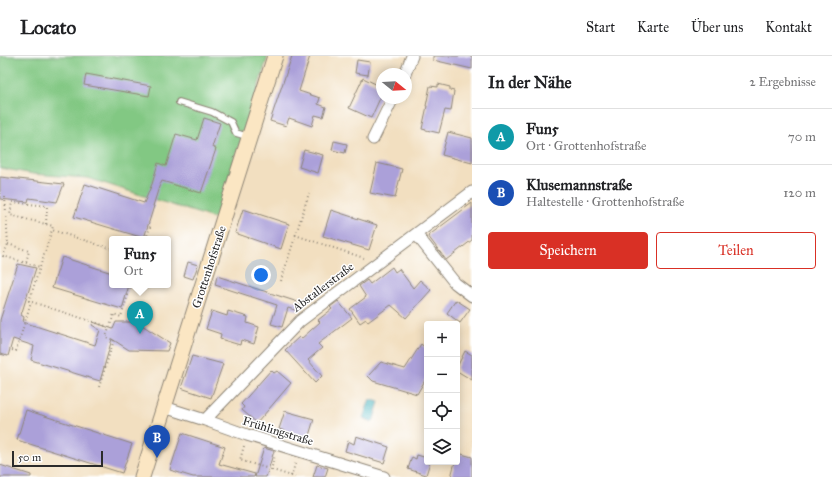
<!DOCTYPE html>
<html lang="de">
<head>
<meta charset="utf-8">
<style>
	body { margin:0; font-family:"IM FELL Great Primer",serif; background:#f2f2f2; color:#202124 }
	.controls { position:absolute; right:12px; bottom:12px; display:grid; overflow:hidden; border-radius:4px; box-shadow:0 2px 10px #0003 }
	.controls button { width:36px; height:36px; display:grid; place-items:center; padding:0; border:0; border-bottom:1px solid #e0e0e0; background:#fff; color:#202124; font:20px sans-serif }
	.compass { position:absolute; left:376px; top:12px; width:36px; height:36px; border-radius:50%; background:#fff; box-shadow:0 2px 10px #0003; rotate:108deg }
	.scale { position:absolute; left:12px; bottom:10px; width:91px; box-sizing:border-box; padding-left:4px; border:2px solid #2b2b2b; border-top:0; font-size:11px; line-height:14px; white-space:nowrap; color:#2b2b2b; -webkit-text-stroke:3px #fff; paint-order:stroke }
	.you { position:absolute; left:261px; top:219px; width:14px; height:14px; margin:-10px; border:3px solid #fff; border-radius:50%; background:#1a73e8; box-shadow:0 0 0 6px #1a73e833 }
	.badge { display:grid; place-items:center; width:26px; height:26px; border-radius:50%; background:#d93025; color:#fff; font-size:13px; font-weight:700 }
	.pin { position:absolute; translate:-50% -33px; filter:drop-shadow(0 1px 2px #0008) }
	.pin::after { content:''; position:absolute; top:21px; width:14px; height:12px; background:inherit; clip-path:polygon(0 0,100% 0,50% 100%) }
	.popup { position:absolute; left:109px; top:180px; width:62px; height:52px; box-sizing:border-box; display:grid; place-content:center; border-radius:4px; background:#fff; filter:drop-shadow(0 1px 3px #0005); font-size:13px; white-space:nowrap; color:#757577 }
	.popup b { font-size:15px; color:#202124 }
	.popup::after { content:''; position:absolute; left:50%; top:100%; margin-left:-8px; border:8px solid transparent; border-top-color:#fff }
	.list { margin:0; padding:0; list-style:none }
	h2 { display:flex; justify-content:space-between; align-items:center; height:52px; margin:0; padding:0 16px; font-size:17px }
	h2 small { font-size:13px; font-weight:400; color:#757577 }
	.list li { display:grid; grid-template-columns:26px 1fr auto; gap:12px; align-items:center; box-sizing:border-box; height:56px; padding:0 16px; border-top:1px solid #e0e0e0 }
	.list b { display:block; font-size:15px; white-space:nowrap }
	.list p { margin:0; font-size:13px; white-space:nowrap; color:#757577 }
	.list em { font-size:13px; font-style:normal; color:#757577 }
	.actions { display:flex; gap:8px; padding:12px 16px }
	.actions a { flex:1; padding:9px 0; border:1px solid #d93025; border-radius:4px; text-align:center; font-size:14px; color:#d93025 }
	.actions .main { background:#d93025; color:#fff }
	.icon { flex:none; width:22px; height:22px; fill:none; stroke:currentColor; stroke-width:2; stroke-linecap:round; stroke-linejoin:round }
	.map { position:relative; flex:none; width:472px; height:421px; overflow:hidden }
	header { display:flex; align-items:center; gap:24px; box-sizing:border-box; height:56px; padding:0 20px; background:#fff; border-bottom:1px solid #e0e0e0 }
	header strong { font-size:19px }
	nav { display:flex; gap:22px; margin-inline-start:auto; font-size:14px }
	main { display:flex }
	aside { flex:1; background:#fff }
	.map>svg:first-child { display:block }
</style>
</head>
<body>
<header>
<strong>Locato</strong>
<nav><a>Start</a><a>Karte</a><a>Über uns</a><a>Kontakt</a></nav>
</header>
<main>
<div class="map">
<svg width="472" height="421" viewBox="0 0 472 421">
	<rect width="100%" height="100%" fill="#fff"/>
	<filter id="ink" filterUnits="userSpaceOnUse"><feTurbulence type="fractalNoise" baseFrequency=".025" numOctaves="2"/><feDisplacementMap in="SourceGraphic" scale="8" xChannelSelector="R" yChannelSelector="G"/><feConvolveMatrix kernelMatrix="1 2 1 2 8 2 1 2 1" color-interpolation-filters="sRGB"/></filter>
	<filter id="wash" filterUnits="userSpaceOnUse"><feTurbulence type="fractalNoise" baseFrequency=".012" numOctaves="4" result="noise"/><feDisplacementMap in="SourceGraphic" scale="16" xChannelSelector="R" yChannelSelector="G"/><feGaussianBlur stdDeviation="0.9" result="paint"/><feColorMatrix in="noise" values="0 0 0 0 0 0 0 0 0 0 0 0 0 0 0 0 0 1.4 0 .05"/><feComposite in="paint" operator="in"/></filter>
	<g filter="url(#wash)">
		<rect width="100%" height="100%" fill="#f2dfc0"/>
		<path fill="#82c883" stroke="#567a57" d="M0 0H268L216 163 88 122 33 118 0 112Z"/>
		<path fill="#3eafb8" stroke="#346d72" d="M370 343 379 346 373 366 363 362Z"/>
		<g id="blocks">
			<path fill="#aba0d9" d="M292 0H310L299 35 320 42 318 48 326 51 323 61 315 59 312 70 289 62 286 70 270 65Z
				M433 0H472V13L433 4Z
				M357 4 370 6 368 19 355 17Z
				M86 18 151 30 149 40 84 29Z
				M363 22 382 31V38L371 62 349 52Z
				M438 28 450 31V34L454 35 451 55 445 54 439 77 422 73 427 50H426L430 30 438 31Z
				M204 62 220 67 212 91 216 93 201 137 162 125 159 131 153 150H154L144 182 74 161 85 128 144 147 152 128 158 107 166 110 176 78 197 84Z
				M448 76 472 82V107L442 99Z
				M334 85 347 88 345 97 332 94Z
				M304 94 323 99 318 117 299 111Z
				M377 107 402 113 395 142 370 137Z
				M0 121 64 128 57 146 29 142 28 146 0 143Z
				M472 147V184L446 204 428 180Z
				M243 153 289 168 281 193 235 177Z
				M331 154 377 169 369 194 323 180Z
				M62 201 112 217V229H129L122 253 52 232Z
				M188 206 198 209 193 223 184 220Z
				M18 208 36 212 21 259 24 261 23 266 95 289 100 274 92 269 93 266 113 273 116 266H137L170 287 167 295 129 294 112 283 100 325 31 304 34 290 13 283 8 300 0 298V264Z
				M392 211 395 216 399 213 413 232 420 224 431 234 406 262 391 249 368 266 366 263 360 267 350 253 366 241 359 230 367 224 370 228Z
				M217 220 301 247 299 255 288 252 282 271 271 268 277 249 215 229Z
				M456 244 470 253 460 267 447 257Z
				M338 245 352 262 318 288 322 292 308 304 322 320 315 327 285 294 299 281 301 283 320 266 318 264 332 253 330 251Z
				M212 255 227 260 228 255 248 261 247 267 259 271 254 288 241 284 240 289 220 283 221 278 206 273Z
				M421 288 427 293V321L417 338 373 325 368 320 381 306 405 313Z
				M465 295 472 299V324L457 315V311Z
				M192 300 223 308 211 342 181 332Z
				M271 314 274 317 277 315 291 327 257 367 242 354 244 351 241 348Z
				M26 354 132 388 122 417 17 384Z
				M285 355 314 363 308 383 279 373Z
				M182 377 225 391 219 408 255 418 254 421H193L170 414Z
				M356 380 389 391 384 407 345 395 348 385 354 388Z
				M264 392 274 395 266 421H255Z
				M458 397 472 401V421H451L455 406H457V401Z
				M417 399 427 402V406H430L426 419 408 413 412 401 416 403Z
				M0 409 31 419V421H0Z
				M317 409 328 412 325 421H313Z"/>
		</g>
	</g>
	<g filter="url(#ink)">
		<use href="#blocks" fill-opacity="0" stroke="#8e8576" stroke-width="1"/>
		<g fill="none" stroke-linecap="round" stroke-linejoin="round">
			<g stroke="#8e8576" stroke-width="8">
				<path id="lane" d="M179 46 212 56 231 66 236 77 249 81"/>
			</g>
			<g stroke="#8e8576" stroke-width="13">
				<path id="street" d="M405 18 412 0
					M373 83 393 42
					M416 178 455 227 472 240
					M164 351 205 364 247 379 384 421
					M205 364 300 265 472 136"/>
			</g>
			<g stroke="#8e8576" stroke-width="17">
				<path id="secondary" d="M142 421 275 0"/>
			</g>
			<path stroke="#8e8576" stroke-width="2" stroke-dasharray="1 3" stroke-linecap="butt" d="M5 141 8 188 3 200 40 211
				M46 168 47 150 12 146 10 159 53 170 52 174
				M295 179 364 202
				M146 183 151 168
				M8 188 29 195 26 206
				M281 225 309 137
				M109 271 29 245 52 174 112 193
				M12 294 16 295 31 246
				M99 331 114 284 106 281 114 258 121 261 131 229
				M244 390 240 404 295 421
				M271 414 275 399
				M291 420 296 406"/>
			<use href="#lane" stroke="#fff" stroke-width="5.5"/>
			<use href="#street" stroke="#fff" stroke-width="11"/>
			<use href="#secondary" stroke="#fbe6c3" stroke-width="15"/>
		</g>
	</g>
	<g text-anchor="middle" stroke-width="3" stroke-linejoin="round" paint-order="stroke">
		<g font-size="12" fill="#2b2b2b" stroke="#fff">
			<text transform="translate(209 211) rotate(-72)" y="4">Grottenhofstraße</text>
			<text transform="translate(323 231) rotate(-37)" y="4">Abstallerstraße</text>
			<text transform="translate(278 375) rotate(17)" y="4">Frühlingstraße</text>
		</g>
	</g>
</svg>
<div class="controls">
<button>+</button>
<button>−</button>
<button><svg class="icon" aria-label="locate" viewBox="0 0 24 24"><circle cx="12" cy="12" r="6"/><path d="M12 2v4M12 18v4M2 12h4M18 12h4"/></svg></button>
<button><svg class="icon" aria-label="layers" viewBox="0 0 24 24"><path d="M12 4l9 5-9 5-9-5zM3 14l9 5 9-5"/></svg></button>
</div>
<svg class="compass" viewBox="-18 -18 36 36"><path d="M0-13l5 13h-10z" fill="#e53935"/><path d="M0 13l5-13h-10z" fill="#757577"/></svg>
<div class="scale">50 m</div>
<div class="you"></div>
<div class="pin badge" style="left:140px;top:278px;background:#0f9aa8">A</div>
<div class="popup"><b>Fun5</b>Ort</div>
<div class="pin badge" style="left:157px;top:402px;background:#1a4fb4">B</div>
</div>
<aside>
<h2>In der Nähe<small>2 Ergebnisse</small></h2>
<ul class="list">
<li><span class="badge" style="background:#0f9aa8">A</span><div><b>Fun5</b><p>Ort · Grottenhofstraße</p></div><em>70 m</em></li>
<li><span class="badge" style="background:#1a4fb4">B</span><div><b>Klusemannstraße</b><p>Haltestelle · Grottenhofstraße</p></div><em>120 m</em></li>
</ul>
<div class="actions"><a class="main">Speichern</a><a>Teilen</a></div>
</aside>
</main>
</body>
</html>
